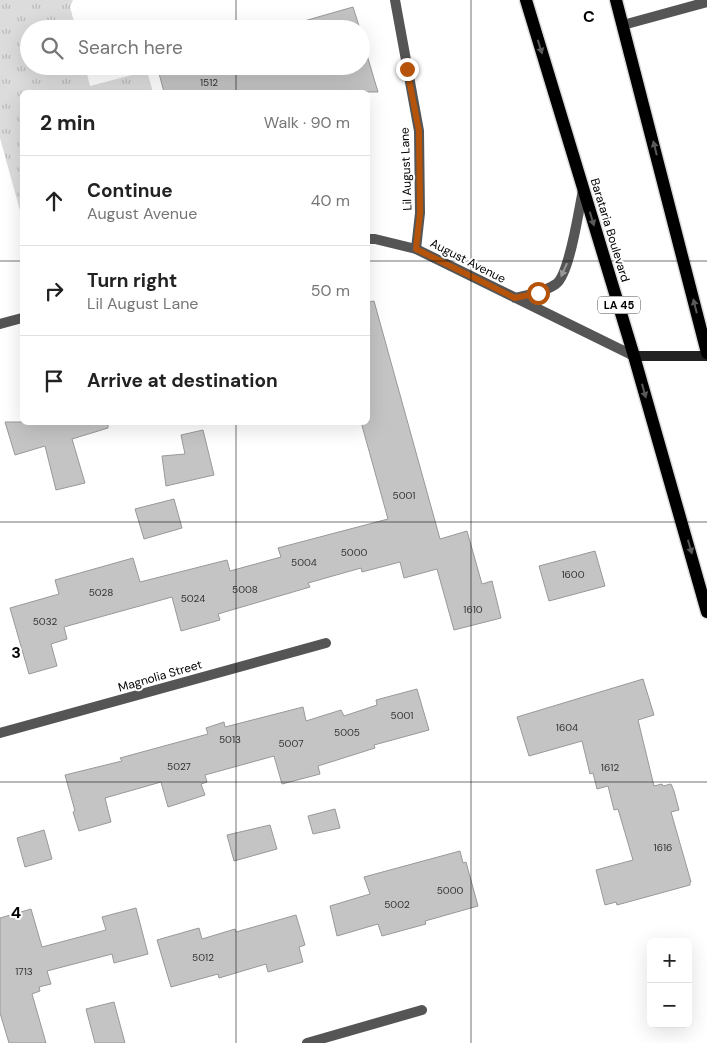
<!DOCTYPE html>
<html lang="en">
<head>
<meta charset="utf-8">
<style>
	body { margin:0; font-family:"DM Sans",sans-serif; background:#f2f2f2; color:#222 }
	.controls { position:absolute; right:15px; bottom:15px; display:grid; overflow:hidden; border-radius:8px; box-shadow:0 5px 20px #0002 }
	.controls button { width:45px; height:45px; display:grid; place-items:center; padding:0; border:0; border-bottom:1px solid #e0e0e0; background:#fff; color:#222; font:25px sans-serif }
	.stop { position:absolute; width:15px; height:15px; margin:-11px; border:4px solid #b45309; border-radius:50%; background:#fff }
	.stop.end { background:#b45309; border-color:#fff; box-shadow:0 1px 5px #0008 }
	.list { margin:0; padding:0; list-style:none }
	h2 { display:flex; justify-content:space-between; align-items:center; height:65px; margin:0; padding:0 20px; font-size:21px }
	h2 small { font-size:16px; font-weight:400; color:#767676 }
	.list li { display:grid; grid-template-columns:32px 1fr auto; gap:15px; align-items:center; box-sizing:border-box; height:90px; padding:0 20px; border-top:1px solid #e0e0e0 }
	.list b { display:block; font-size:19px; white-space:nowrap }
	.list p { margin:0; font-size:16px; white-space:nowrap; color:#767676 }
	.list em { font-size:16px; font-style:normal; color:#767676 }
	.icon { flex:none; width:28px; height:28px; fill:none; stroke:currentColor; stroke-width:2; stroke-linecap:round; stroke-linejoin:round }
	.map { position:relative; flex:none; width:707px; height:1043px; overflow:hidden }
	.search { position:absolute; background:#fff; box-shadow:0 5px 20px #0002; left:20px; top:20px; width:350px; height:55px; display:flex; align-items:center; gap:12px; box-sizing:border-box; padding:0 18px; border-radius:28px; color:#767676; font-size:19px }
	.panel { position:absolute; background:#fff; box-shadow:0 5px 20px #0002; left:20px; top:90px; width:350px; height:335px; border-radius:8px }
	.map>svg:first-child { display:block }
</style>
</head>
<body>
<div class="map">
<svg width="707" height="1043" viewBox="0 0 707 1043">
	<defs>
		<pattern id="grass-tufts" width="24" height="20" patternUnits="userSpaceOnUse" patternTransform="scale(1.25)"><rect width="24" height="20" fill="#dcdcdc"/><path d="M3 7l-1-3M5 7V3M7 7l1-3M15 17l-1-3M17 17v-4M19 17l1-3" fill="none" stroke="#bbb"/></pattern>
	</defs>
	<rect width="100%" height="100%" fill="#fff"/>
	<path fill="url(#grass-tufts)" d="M0 0H73L70 7 76 29H29V66H85L90 86 147 71 153 92H22V218L0 138Z"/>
	<path fill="#c4c4c4" stroke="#999" d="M353 7 360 29H276Z
		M361 35 378 92H164L157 66H361Z
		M374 301 440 539 467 531 482 584 492 581 501 618 454 630 437 569 404 578 400 562 362 572 361 568 308 583 310 587 218 614 220 620 181 631 172 597 64 627 67 639 51 644 57 666 29 674 10 608 59 594 55 580 133 558 140 582 227 560 230 571 281 557 278 548 388 519 361 422H368V302Z
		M5 422H108V428L72 439 85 483 56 490 45 446 15 455Z
		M203 430 214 475 166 486 162 456 185 454 181 435Z
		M174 499 182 528 144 539 135 509Z
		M595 551 605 586 549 601 539 566Z
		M643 679 654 715 638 720 654 786 662 784 663 786 671 784 674 791 679 810 671 812 691 882H690V885L617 905 616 902 605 905 596 870 633 860 618 809 614 810 608 786 597 789 593 773 590 774 582 741 529 756 517 717Z
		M417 689 429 730 374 745 375 748 318 766 320 774 282 784 274 756 205 775 207 782 201 784 205 795 168 807 161 782 105 798 111 822 79 831 73 812 75 811 65 775 122 761 120 758 208 734 206 728 224 722 225 727 303 707 306 721 341 710 344 716 377 705 376 700Z
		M335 809 340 828 313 834 308 816Z
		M270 825 277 849 234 861 227 835Z
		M44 830 52 859 25 867 17 838Z
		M460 851 463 863 466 862 478 906 425 921 426 924 382 936 378 924 337 936 330 906 370 894 364 877Z
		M136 908 148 954 114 963 112 954 47 971 51 984 39 987 40 991 32 994 46 1043H9L0 1013V918L31 909 42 947 106 930 102 917Z
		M296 915 305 945 299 947 303 962 268 972 266 964 219 978 218 974 171 987 157 940 199 928 202 939 235 929 236 932Z
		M114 1002 125 1043H95L86 1009Z"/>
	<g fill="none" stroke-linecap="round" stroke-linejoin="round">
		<g stroke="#dbdbdb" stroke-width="15">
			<path id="primary" d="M526 0 634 356 707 612
				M616 0 707 353"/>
		</g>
		<path stroke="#555" stroke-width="10" d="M395 0 419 131 420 213 416 249
			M623 25 707 2
			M0 733 326 643
			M307 1043 422 1010"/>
		<path stroke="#555" stroke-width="10" d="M368 239H375L416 249 634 356
			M515 298C529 295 544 292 556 284 570 274 579 208 583 190
			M0 324 22 318"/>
		<path stroke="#222" stroke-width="10" d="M634 356H707"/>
		<use href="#primary" stroke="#000" stroke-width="12"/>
	</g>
	<defs><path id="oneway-solid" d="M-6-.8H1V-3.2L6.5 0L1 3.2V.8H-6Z" transform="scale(1.25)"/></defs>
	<g fill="#595959">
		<use href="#oneway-solid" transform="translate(540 47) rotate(73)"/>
		<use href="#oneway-solid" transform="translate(655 148) rotate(-104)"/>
		<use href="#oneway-solid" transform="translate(592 219) rotate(73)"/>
		<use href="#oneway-solid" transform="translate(695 306) rotate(-104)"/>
		<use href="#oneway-solid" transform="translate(644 391) rotate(74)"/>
		<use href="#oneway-solid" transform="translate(690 547) rotate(74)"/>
	</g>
	<use fill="#999" href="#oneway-solid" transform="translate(564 270) rotate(114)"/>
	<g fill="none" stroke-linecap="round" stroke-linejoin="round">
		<path stroke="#b45309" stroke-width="6" d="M407 69 419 131 420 213 416 249 515 298 538 293"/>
	</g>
	<path fill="none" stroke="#000" stroke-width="1" stroke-opacity="0.55" d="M236 0V29M471 0V1043M236 66V92M0 261H22M368 261H707M236 422V1043M0 522H707M0 782H707"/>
	<g text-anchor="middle" stroke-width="4" stroke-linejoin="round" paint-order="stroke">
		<g font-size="10" fill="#313131">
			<text x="209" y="86">1512</text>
			<text x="404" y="499">5001</text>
			<text x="354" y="556">5000</text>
			<text x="304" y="566">5004</text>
			<text x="573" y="578">1600</text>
			<text x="245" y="593">5008</text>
			<text x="101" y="596">5028</text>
			<text x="193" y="602">5024</text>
			<text x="473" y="613">1610</text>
			<text x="45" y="625">5032</text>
			<text x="402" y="719">5001</text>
			<text x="567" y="731">1604</text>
			<text x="347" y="736">5005</text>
			<text x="230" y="743">5013</text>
			<text x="291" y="747">5007</text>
			<text x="179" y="770">5027</text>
			<text x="610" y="771">1612</text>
			<text x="663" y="851">1616</text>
			<text x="450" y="894">5000</text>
			<text x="397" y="908">5002</text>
			<text x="203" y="961">5012</text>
			<text x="24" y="975">1713</text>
		</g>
		<rect fill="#fff" stroke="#4c4c4c" stroke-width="1" x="598" y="296.5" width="42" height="17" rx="4"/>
		<g font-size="11" font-weight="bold" fill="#000">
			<text x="619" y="309">LA 45</text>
		</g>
		<g font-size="12" fill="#000" stroke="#fff">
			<text transform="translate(406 169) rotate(-92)" y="4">Lil August Lane</text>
			<text transform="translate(610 230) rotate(73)" y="4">Barataria Boulevard</text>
			<text transform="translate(468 261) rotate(27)" y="4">August Avenue</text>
			<text transform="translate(160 676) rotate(-16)" y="4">Magnolia Street</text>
		</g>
	</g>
	<g font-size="16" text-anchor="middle" font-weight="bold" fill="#000" stroke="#fff" stroke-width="4" stroke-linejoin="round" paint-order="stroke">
		<text x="589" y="22">C</text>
		<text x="16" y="658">3</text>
		<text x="16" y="918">4</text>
	</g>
</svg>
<div class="controls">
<button>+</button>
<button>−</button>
</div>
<div class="stop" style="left:538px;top:293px"></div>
<div class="stop end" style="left:407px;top:69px"></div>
<div class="search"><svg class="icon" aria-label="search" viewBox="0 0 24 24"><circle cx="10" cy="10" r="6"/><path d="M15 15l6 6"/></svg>Search here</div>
<section class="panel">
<h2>2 min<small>Walk · 90 m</small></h2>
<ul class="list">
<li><svg class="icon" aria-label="ahead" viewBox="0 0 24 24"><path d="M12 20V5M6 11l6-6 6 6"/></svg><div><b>Continue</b><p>August Avenue</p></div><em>40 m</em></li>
<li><svg class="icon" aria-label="right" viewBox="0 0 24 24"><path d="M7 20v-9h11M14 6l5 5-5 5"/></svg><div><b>Turn right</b><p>Lil August Lane</p></div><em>50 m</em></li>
<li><svg class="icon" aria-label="arrive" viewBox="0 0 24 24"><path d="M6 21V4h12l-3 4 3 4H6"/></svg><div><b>Arrive at destination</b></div></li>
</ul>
</section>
</div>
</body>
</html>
